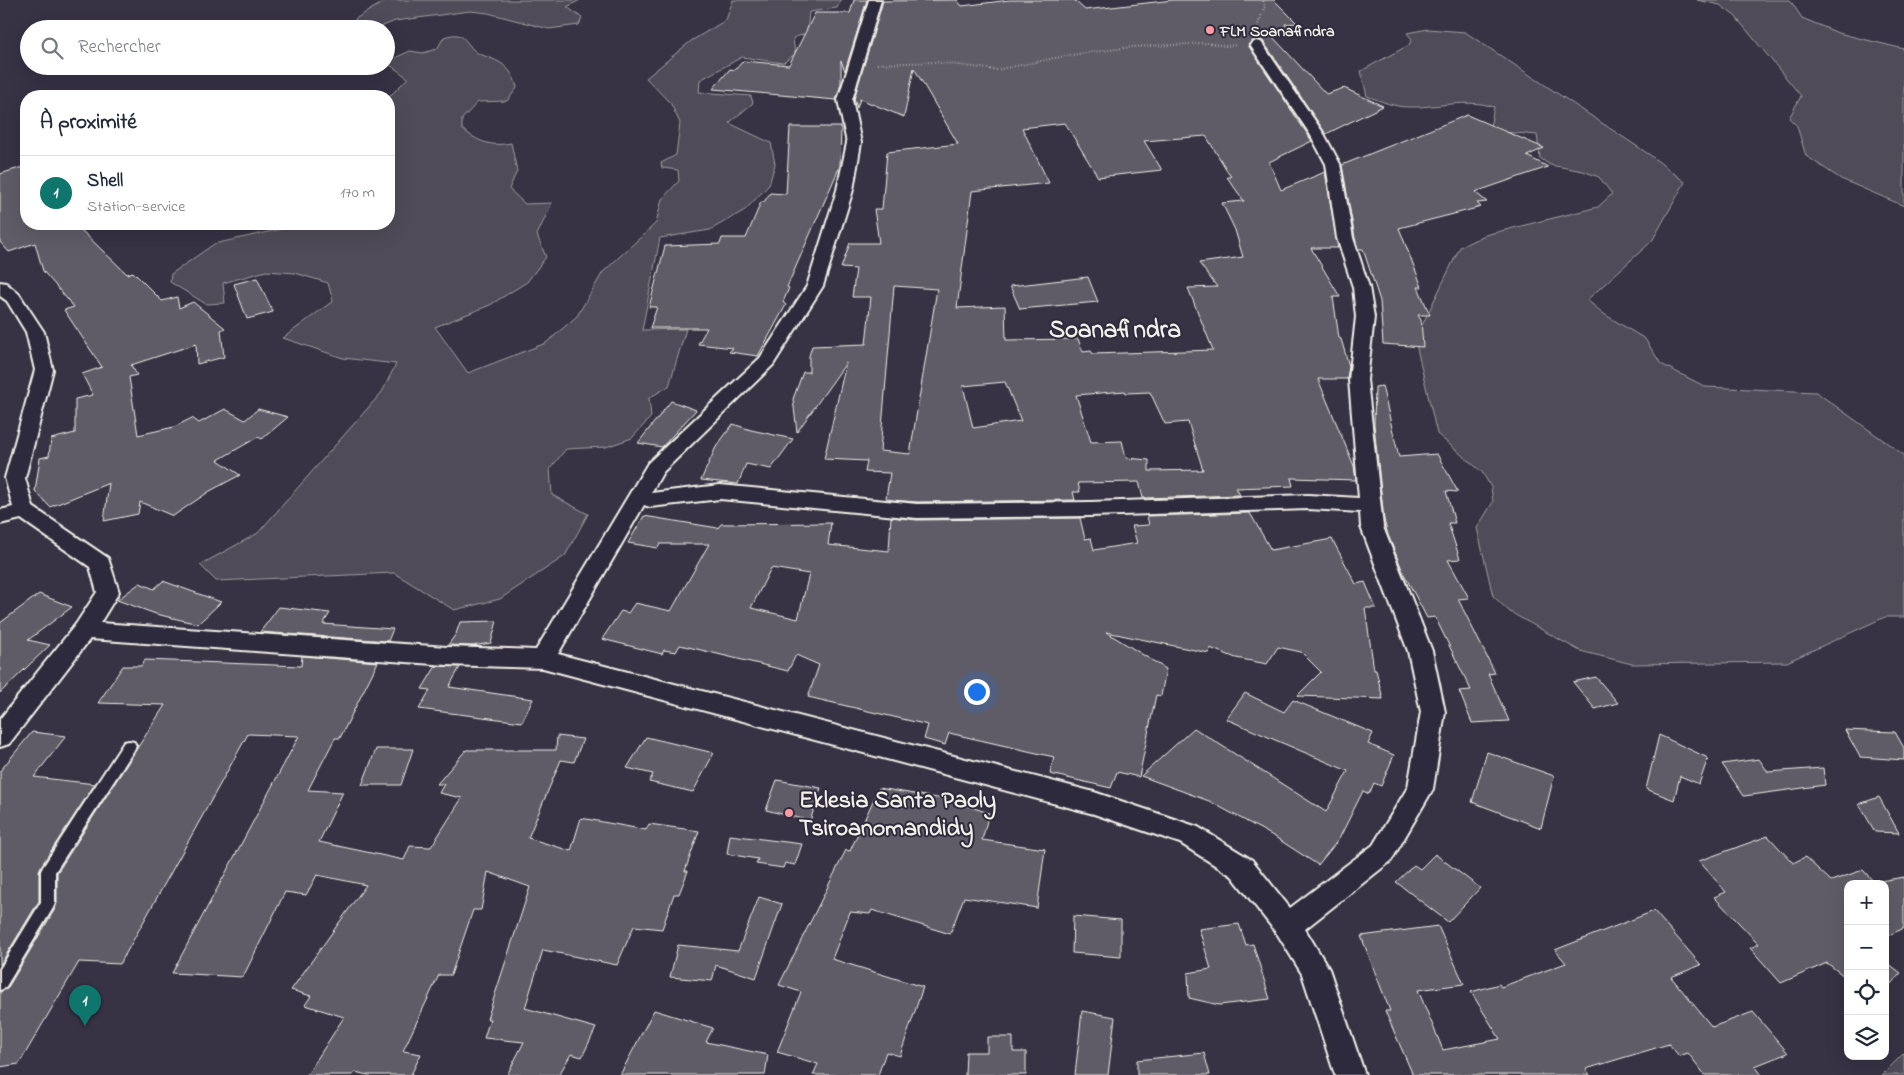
<!DOCTYPE html>
<html lang="fr">
<head>
<meta charset="utf-8">
<style>
	body { margin:0; font-family:"Indie Flower",sans-serif; background:#f2f2f3; color:#1f2937 }
	.controls { position:absolute; right:15px; bottom:15px; display:grid; overflow:hidden; border-radius:10px; box-shadow:0 5px 20px #0002 }
	.controls button { width:45px; height:45px; display:grid; place-items:center; padding:0; border:0; border-bottom:1px solid #e0e1e3; background:#fff; color:#1f2937; font:25px sans-serif }
	.you { position:absolute; left:976px; top:691px; width:18px; height:18px; margin:-12px; border:4px solid #fff; border-radius:50%; background:#1a73e8; box-shadow:0 0 0 8px #1a73e833 }
	.badge { display:grid; place-items:center; width:32px; height:32px; border-radius:50%; background:#0f766e; color:#fff; font-size:16px; font-weight:700 }
	.pin { position:absolute; translate:-50% -41px; filter:drop-shadow(0 1px 2px #0008) }
	.pin::after { content:''; position:absolute; top:26px; width:18px; height:15px; background:inherit; clip-path:polygon(0 0,100% 0,50% 100%) }
	.list { margin:0; padding:0; list-style:none }
	h2 { display:flex; justify-content:space-between; align-items:center; height:65px; margin:0; padding:0 20px; font-size:21px }
	h2 small { font-size:16px; font-weight:400; color:#747a83 }
	.list li { display:grid; grid-template-columns:32px 1fr auto; gap:15px; align-items:center; box-sizing:border-box; height:75px; padding:0 20px; border-top:1px solid #e0e1e3 }
	.list b { display:block; font-size:19px; white-space:nowrap }
	.list p { margin:0; font-size:16px; white-space:nowrap; color:#747a83 }
	.list em { font-size:16px; font-style:normal; color:#747a83 }
	.icon { flex:none; width:28px; height:28px; fill:none; stroke:currentColor; stroke-width:2; stroke-linecap:round; stroke-linejoin:round }
	.map { position:relative; flex:none; width:1904px; height:1075px; overflow:hidden }
	.search { position:absolute; background:#fff; box-shadow:0 5px 20px #0002; left:20px; top:20px; width:375px; height:55px; display:flex; align-items:center; gap:12px; box-sizing:border-box; padding:0 18px; border-radius:28px; color:#747a83; font-size:19px }
	.panel { position:absolute; background:#fff; box-shadow:0 5px 20px #0002; left:20px; top:90px; width:375px; height:140px; border-radius:20px }
	.map>svg:first-child { display:block }
</style>
</head>
<body>
<div class="map">
<svg width="1904" height="1075" viewBox="0 0 1904 1075">
	<rect width="100%" height="100%" fill="#373244"/>
	<filter id="ink" filterUnits="userSpaceOnUse"><feTurbulence type="fractalNoise" baseFrequency=".02" numOctaves="2"/><feDisplacementMap in="SourceGraphic" scale="10" xChannelSelector="R" yChannelSelector="G"/><feConvolveMatrix kernelMatrix="1 2 1 2 8 2 1 2 1" color-interpolation-filters="sRGB"/></filter>
	<g filter="url(#ink)">
		<path fill="#504b59" stroke="#a29ea0" d="M387 0H580L567 7 582 18 579 25 549 29 488 13 470 11 395 21 376 29H355V19Z
			M733 0H841L837 8 809 12 807 33 793 38 795 54 783 63 742 57 700 80 699 92 751 96 753 103 729 123 771 143 775 164 769 185 745 210 710 230 660 238 642 330 686 329 669 386 649 398 651 417 632 438 606 447 566 449 550 469 552 495 588 514 565 556 500 599 454 610 394 573 216 581 200 565 258 533 382 392 396 364 343 358 283 338 333 301 328 283 295 273 266 271 223 283 225 303 206 304 170 282 171 274 214 244 304 224H389V97L408 78 386 62 410 51 423 53 437 49 444 37C465 30 463 41 476 52 480 55 486 56 490 58 505 63 514 73 517 88L507 101 478 102 462 119V129C479 142 490 147 511 143L517 171 509 189 525 204 552 203 537 235 546 257 527 282 490 305 435 327 468 373 546 343 577 316 603 272 656 223 662 199 679 181 678 170 662 168 661 163 676 155 680 123 671 104 646 78 691 41 726 20Z
			M1697 0H1790L1802 18 1838 33 1904 49V206L1841 179 1806 156 1797 126 1789 118 1801 96 1735 16 1720 5Z
			M1428 29 1465 32 1650 155 1685 182 1652 241 1587 300 1604 314 1645 339 1661 364 1706 387 1816 392 1904 455V617H1885L1787 662 1632 664 1580 651 1510 612 1493 596 1477 528 1493 502 1491 487 1482 472 1437 434 1415 340 1460 247 1485 235 1598 207 1612 194 1599 177 1583 171 1550 165 1540 158 1537 135 1504 132 1490 127 1494 107C1467 98 1437 108 1408 107 1394 107 1381 101 1367 96L1361 71 1409 45 1412 39 1407 33Z
			M1904 1053V1075H1882Z"/>
		<path fill="#5f5c67" stroke="#f4f1e8" fill-rule="evenodd" d="M854 0H867L845 71 841 61V84L836 100 713 89 730 69 735 70 743 61 789 65 815 13H850Z
			M957 0 962 6 1010 0H1074L1085 10 1173 0H1274L1297 23 1285 24 1291 35H1271L1326 94 1344 88 1383 106 1326 134 1263 41 1255 39 1248 45 1312 141 1269 162 1281 190 1325 172 1338 248H1311L1340 297H1333L1339 338 1341 339 1349 366 1347 379H1318L1354 466 1356 480 1291 478 1293 486 1236 488 1240 495 1143 498 1139 482 1078 483 1080 492H1073L1075 500 917 502 891 500 886 498 890 473 865 472 867 461 824 459 846 363 797 432 793 399 803 372H809V356L812 346 866 344 871 297H852L856 269 841 268 850 243H879L874 209H882L887 152 958 144 914 68 904 117 860 99 857 108 854 99 883 1ZM1065 123 1098 177 1162 170 1144 141 1206 136 1231 177H1227L1244 201 1222 203 1235 230 1243 257 1199 263 1217 287 1188 288 1213 350 1093 354 1091 351 1083 352 1078 339 1006 340 1005 306 957 308 972 191 1049 183 1022 128ZM894 286 937 289 910 454 880 451ZM1005 382 1021 421 973 428 963 386ZM1125 391 1126 393 1150 392 1165 424 1188 422 1203 470 1149 471V460L1126 458 1122 441 1091 442 1076 395Z
			M1467 115 1544 148 1527 156 1548 167 1475 192 1487 202 1477 203 1481 207 1399 228 1422 287H1418L1430 315H1418L1421 320 1423 347 1383 344 1380 301 1363 249H1358L1355 238 1342 165Z
			M790 127H841L840 166 787 287 789 288 783 302 786 305 758 356 729 352 733 348 698 344 707 328H650L657 307H649L665 246 720 244 722 238H746L761 202H764L770 193 786 194Z
			M26 166V224H79V228L127 274 133 272 162 301 177 297 179 308 193 302 225 328 221 330 224 357 197 364 196 344 131 365 137 375 129 377 138 435 174 427 192 418 199 423 225 409 245 420 258 409 288 417 262 439 258 437 218 460 240 475 210 491 173 516 140 502 138 514 104 521 109 483 50 507 35 491 40 458 49 456 51 439 75 433V399L93 395 82 374 102 367 64 310 74 307 43 271 35 243 9 252 0 242V174Z
			M1088 277 1098 302 1020 309 1010 286Z
			M257 278 273 312 247 319 234 284Z
			M1382 386 1399 457 1437 454 1458 492 1446 491 1455 523H1448L1460 559 1448 560 1469 598 1458 599 1495 673 1488 674 1509 721 1472 723 1459 691 1471 690 1435 617 1427 618 1404 574 1388 535 1384 520 1374 425 1375 387Z
			M671 401 696 410 662 447 638 443Z
			M733 424 751 430 793 439 771 469 746 464 738 484 701 480 716 447Z
			M1250 513 1271 550 1332 539 1356 584 1365 582 1376 608H1365L1374 670H1376L1383 699 1297 696 1321 672 1301 652 1278 647 1267 664 1236 658 1210 648 1209 653 1106 632 1166 669 1161 696 1156 695 1139 777 1117 772 1111 788 1050 774 1054 757 949 733 945 745 924 739 928 725 808 697 819 665 796 655 788 671 680 645 676 652 664 650 662 654 602 639 621 611 628 613 635 603 671 611 709 544H660L658 548 628 543 644 516 718 528 721 524 831 523 828 545 889 551 891 517 917 520 1080 518 1085 539 1091 538 1094 550 1137 543 1132 526 1149 525 1147 516ZM771 568 809 574 798 619 751 608Z
			M163 581 221 602 198 624 156 614 117 600 140 583 154 589Z
			M39 594 72 607 28 640 50 645 0 693V623Z
			M279 607 330 613 323 624 393 629 388 641 260 632Z
			M497 621 491 643 472 646 448 645 456 634 460 622Z
			M302 656 378 662 340 738H335L308 790 343 792 319 842 404 860 410 846 431 847 462 798 439 793 444 784H437L466 750H556L557 736 583 739 574 762 561 760 528 838 571 851 581 818 646 830 649 824 699 831 685 871H688L679 894H674L662 929 634 926 617 965 543 950 525 1008 596 1028 582 1057 571 1054 559 1075H507L524 1042 484 1038 490 1019H487L530 887 488 872 481 910H473L451 975H439L403 1051 421 1054 411 1075H368L355 1072 353 1075H307L344 1017 305 1005 311 996 291 990 366 885 317 875 306 895 285 892 243 977 172 973 299 736 248 734 120 964 79 962 19 1064 0 1067V992L7 989 55 909 57 903V873L165 705 98 703 123 666H141L145 660 301 666Z
			M436 666 460 667 449 687 533 699 522 722 419 709 430 690 422 689Z
			M1596 677 1618 703 1595 709 1573 682Z
			M1245 693 1284 712 1293 700 1373 733 1368 744 1394 755 1381 786 1374 783 1369 794 1363 791 1339 839 1318 865 1275 837 1209 801 1141 776 1194 728 1326 812 1348 771 1226 719Z
			M1845 730 1895 732 1904 748V760L1860 757Z
			M32 732 66 736 34 777 95 784 41 866 39 871V901L0 965V771Z
			M1659 735 1708 758 1699 784 1680 776 1674 800 1646 789Z
			M646 737 714 753 693 792 649 782 653 774 627 768Z
			M376 749H413L401 785H362Z
			M1487 752 1554 776 1541 828 1472 802Z
			M1759 759 1768 772 1823 768 1825 785 1744 796 1722 764Z
			M777 780 821 788 810 821 766 810Z
			M879 788 949 800 989 813 982 840 1045 849 1037 908 964 897 950 934 872 910 870 914 850 912 832 959 923 987 900 1056 886 1052 878 1075H813L818 1064 777 1052 801 992 779 985 846 850 850 851Z
			M1879 797 1899 833 1875 832 1859 804Z
			M730 835 802 844 795 865 785 863 783 868 756 864 758 859 727 854Z
			M1768 836 1793 863 1805 857 1831 881 1863 870 1874 882 1904 877V928L1885 937V884H1848V979L1827 963 1781 983 1750 948 1759 944 1714 897 1726 892 1699 861Z
			M1435 854 1480 888 1448 922 1396 882 1414 865 1420 869Z
			M759 897 782 904 756 978 716 965 712 981 670 977 678 945 738 951Z
			M1654 911 1701 965 1671 977 1712 1027 1753 1012 1788 1053 1755 1066 1762 1075H1705L1688 1053 1679 1056 1669 1044 1586 1069 1590 1075H1413L1385 1011H1390L1361 936 1438 926 1464 984 1418 990 1443 1050 1500 1039 1471 992 1499 984 1501 987 1566 963 1555 950Z
			M1073 916 1121 920V957L1072 953Z
			M1239 924 1246 945 1253 944 1270 999 1219 1005 1189 998 1188 973 1211 969 1199 929Z
			M1885 961 1901 973 1885 990Z
			M654 1010 713 1028 706 1042 768 1055 765 1075H620Z
			M1082 1011 1115 1017 1108 1075H1075Z
			M987 1037H1013V1052H1026V1075H965L966 1052H987Z
			M1204 1053 1210 1075H1137V1060Z"/>
		<g fill="none" stroke-linecap="round" stroke-linejoin="round">
			<g stroke="#f4f1e8" stroke-width="4">
				<path id="service" d="M129 741 134 742 136 746 134 750 55 872V903L53 908 5 988 0 990V969L41 902V871L43 867 124 742Z"/>
			</g>
			<g stroke="#f4f1e8" stroke-width="4">
				<path id="minor" d="M869 0H881L852 100 861 143 853 190 823 286 773 365 663 472 651 493 720 485 917 504 1090 502 1308 495 1359 498 1349 380 1356 317 1353 287 1337 238 1326 164 1310 134 1250 45 1256 41 1261 42 1324 134 1340 164 1353 238 1369 287 1374 317 1367 380 1383 527 1432 651 1445 712 1433 789 1391 861 1305 929 1329 969 1365 1075H1335L1302 974 1278 935 1232 876 1180 843 1094 814 543 668 447 665 90 639 9 744 0 747V719L76 624 97 592 90 567 21 519 0 524V510L13 507 5 478 35 370 26 332 7 301 0 296V282L6 283 19 294 44 332 53 370 25 478 33 507 108 558 119 592 100 623 447 647 536 650 648 463 760 358 807 286 837 190 847 143 838 100ZM720 499 917 518 1090 516 1308 509 1360 512 1361 527 1408 651 1421 712 1408 787 1373 845 1290 908 1252 860 1198 827 1189 824 1094 792 558 654 644 505 650 507Z"/>
			</g>
			<path stroke="#f4f1e8" stroke-width="2" stroke-dasharray="0.5 2.5" stroke-linecap="butt" d="M1257 27 1265 6 1263 0
				M877 64 935 62 996 70 1070 55 1133 47 1208 43 1225 46 1238 45"/>
			<use href="#service" fill="#2f2a3d" fill-rule="evenodd"/>
			<use href="#minor" fill="#2f2a3d" fill-rule="evenodd"/>
		</g>
	</g>
	<g fill="#ff9aa2" stroke="#2f2a3d" stroke-width="2">
		<circle cx="1210" cy="30" r="5"/>
		<circle cx="789" cy="813" r="5"/>
	</g>
	<g text-anchor="middle" stroke-width="4" stroke-linejoin="round" paint-order="stroke">
		<g font-size="16" font-weight="bold" fill="#f4f1e8" stroke="#2f2a3d" text-anchor="start">
			<text x="1220" y="36">FLM Soanafindra</text>
		</g>
		<g font-size="24" font-weight="bold" fill="#f4f1e8" stroke="#2f2a3d" text-anchor="start">
			<text x="799" y="807">Eklesia Santa Paoly<tspan x="799" dy="28">Tsiroanomandidy</tspan></text>
		</g>
		<g font-size="25" font-weight="bold" fill="#f4f1e8" stroke="#2f2a3d">
			<text x="1115" y="337">Soanafindra</text>
		</g>
	</g>
</svg>
<div class="controls">
<button>+</button>
<button>−</button>
<button><svg class="icon" aria-label="locate" viewBox="0 0 24 24"><circle cx="12" cy="12" r="6"/><path d="M12 2v4M12 18v4M2 12h4M18 12h4"/></svg></button>
<button><svg class="icon" aria-label="layers" viewBox="0 0 24 24"><path d="M12 4l9 5-9 5-9-5zM3 14l9 5 9-5"/></svg></button>
</div>
<div class="you"></div>
<div class="pin badge" style="left:85px;top:1026px">1</div>
<div class="search"><svg class="icon" aria-label="search" viewBox="0 0 24 24"><circle cx="10" cy="10" r="6"/><path d="M15 15l6 6"/></svg>Rechercher</div>
<section class="panel">
<h2>À proximité<small></small></h2>
<ul class="list">
<li><span class="badge">1</span><div><b>Shell</b><p>Station-service</p></div><em>170 m</em></li>
</ul>
</section>
</div>
</body>
</html>
